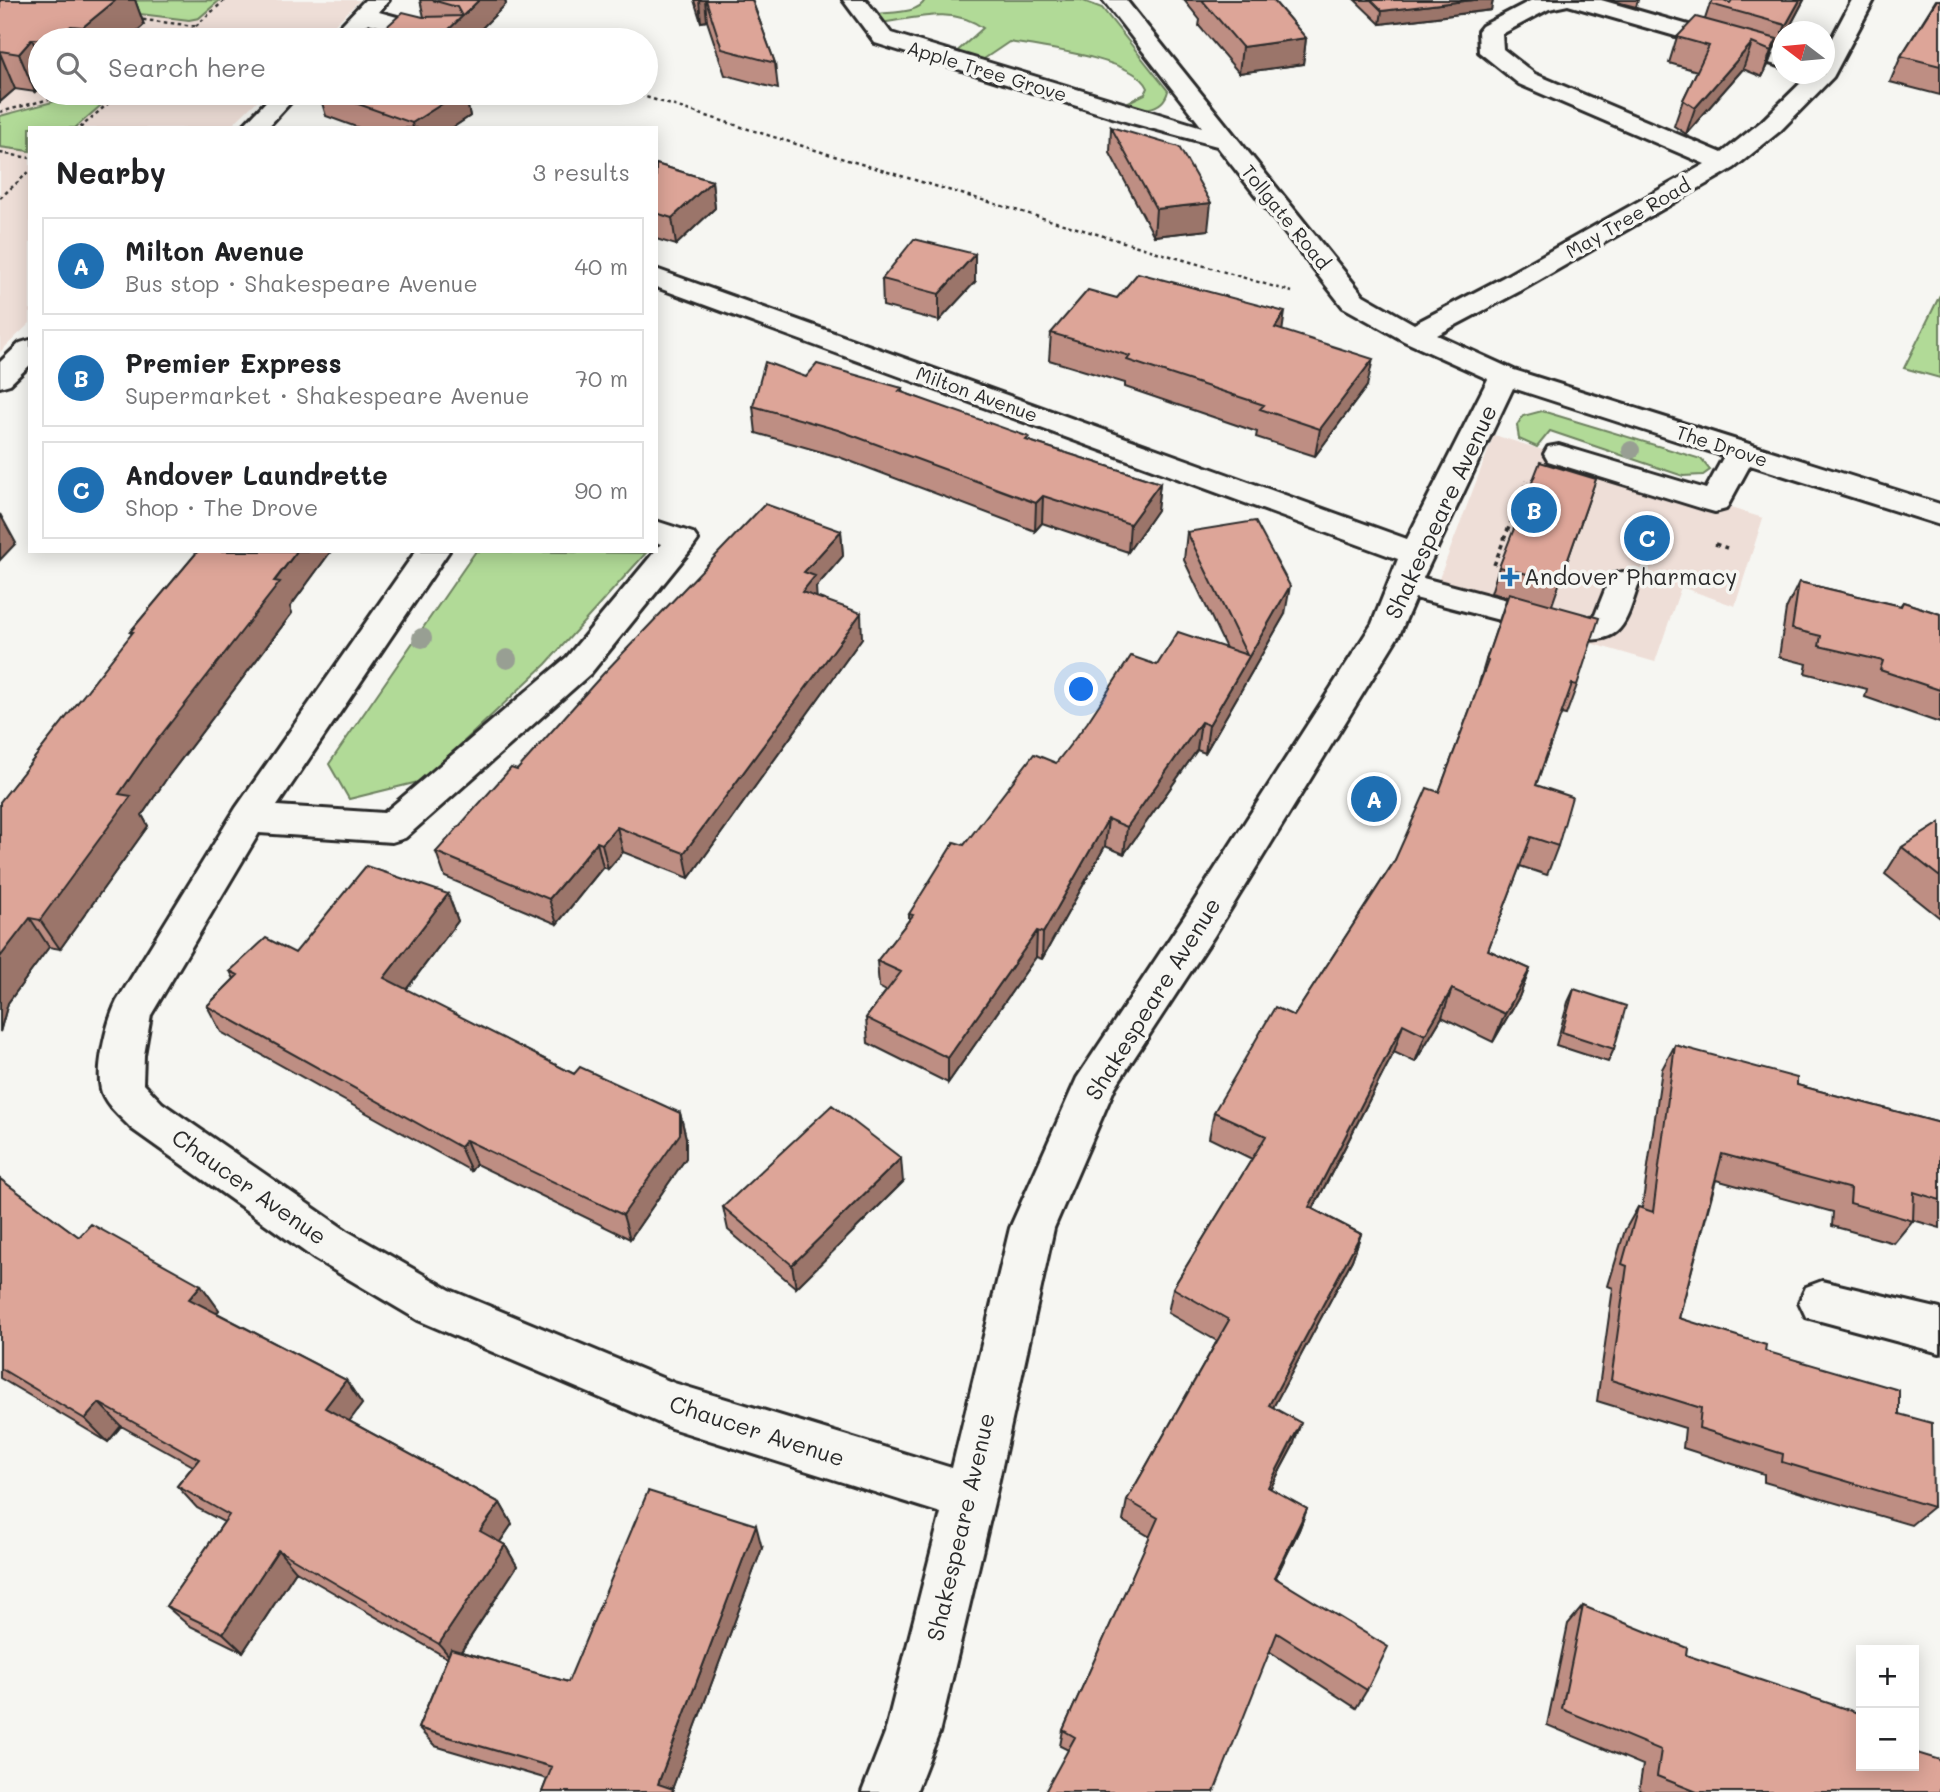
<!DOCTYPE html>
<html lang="en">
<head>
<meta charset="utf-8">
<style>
	body { margin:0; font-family:Mali,sans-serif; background:#f6f6f6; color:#202124 }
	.controls { position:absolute; right:21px; bottom:21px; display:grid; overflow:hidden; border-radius:0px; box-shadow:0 4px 18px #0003 }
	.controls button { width:63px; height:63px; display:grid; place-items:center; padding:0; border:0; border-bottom:2px solid #e0e0e0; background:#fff; color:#202124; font:35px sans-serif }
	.compass { position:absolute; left:1772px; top:21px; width:63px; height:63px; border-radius:50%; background:#fff; box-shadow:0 4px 18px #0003; rotate:286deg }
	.you { position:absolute; left:1082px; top:690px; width:24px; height:24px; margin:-18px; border:5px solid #fff; border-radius:50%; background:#1a73e8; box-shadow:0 0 0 10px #1a73e833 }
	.badge { display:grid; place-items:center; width:46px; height:46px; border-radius:50%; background:#1f6fb2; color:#fff; font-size:23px; font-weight:700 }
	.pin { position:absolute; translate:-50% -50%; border:4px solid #fff; box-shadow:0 2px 7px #0006 }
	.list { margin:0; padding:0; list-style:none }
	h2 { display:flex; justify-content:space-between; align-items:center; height:91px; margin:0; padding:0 28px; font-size:30px }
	h2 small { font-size:23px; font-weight:400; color:#757577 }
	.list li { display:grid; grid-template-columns:46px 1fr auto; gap:21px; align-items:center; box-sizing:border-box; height:98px; margin:0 14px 14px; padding:0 14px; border:2px solid #e0e0e0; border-radius:0px }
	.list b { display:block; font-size:26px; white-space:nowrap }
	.list p { margin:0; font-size:23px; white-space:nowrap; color:#757577 }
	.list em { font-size:23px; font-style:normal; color:#757577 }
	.icon { flex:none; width:38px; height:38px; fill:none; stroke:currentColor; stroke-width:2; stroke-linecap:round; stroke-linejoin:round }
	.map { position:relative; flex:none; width:1940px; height:1792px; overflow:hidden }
	.search { position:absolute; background:#fff; box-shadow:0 4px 18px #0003; left:28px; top:28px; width:630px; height:77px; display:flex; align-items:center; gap:18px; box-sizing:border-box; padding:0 24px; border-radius:38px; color:#757577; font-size:26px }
	.panel { position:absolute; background:#fff; box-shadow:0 4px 18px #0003; left:28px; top:126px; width:630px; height:427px; border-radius:0px }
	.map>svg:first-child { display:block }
</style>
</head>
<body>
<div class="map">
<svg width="1940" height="1792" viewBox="0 0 1940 1792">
	<rect width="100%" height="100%" fill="#f6f6f2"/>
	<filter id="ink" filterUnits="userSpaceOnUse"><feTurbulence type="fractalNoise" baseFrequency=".0143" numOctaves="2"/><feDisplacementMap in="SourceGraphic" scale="14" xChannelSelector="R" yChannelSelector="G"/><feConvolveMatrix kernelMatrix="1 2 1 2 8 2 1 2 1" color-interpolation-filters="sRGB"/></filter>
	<g filter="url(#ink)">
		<path fill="#eeded7" d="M0 0H360L319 40H40V93H265L229 128H30V323L0 352Z
			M1494 435 1763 518 1735 606 1681 587 1655 662 1432 597Z"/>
		<path fill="#b1da97" stroke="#6e8261" stroke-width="2" d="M220 0 199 18 189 20 34 1Z
			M925 0H1081L1102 8 1168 91C1162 114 1137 109 1120 106L1145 94 1148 88C1137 59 1039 47 1009 42L978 63 952 56 983 28C953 6 916 18 881 23L877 14C892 12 918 14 925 0Z
			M86 93H115L75 128H30V151L0 147V116Z
			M1940 295V378L1904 368Z
			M1542 411 1701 459 1710 470 1703 475 1683 476 1550 431 1537 447 1519 439 1517 425 1523 416Z
			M476 551 646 553 546 664 422 781 349 799 329 764Z"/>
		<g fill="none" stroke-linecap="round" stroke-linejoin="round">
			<g stroke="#2b2b2b" stroke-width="6">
				<path id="minor" d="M365 0H389L379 12 462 35 466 40H429L368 23 351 40H327Z
					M843 0H866L891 33 1202 127 1103 0H1126L1363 295 1414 324 1502 278 1705 164 1519 84 1479 52 1478 31 1482 26 1532 0H1601L1783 52V67L1568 5 1549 9 1502 34 1503 49 1535 74 1722 153 1762 121 1810 74H1825V51L1852 0H1874L1833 77 1780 131 1734 168 1522 290 1437 335 1514 370 1940 504V525L1750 465 1726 509 1715 512 1704 509 1548 461 1544 454 1548 447 1559 445 1706 489 1724 456 1513 388 1423 578 1572 617 1589 618 1595 615 1611 575 1623 572 1635 575 1639 583C1624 626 1624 644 1572 639L1415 598 1400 633 1214 936 1115 1087 1054 1228 995 1498 939 1733 916 1792H862L885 1733 941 1513 671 1428 418 1320 315 1259 132 1129C122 1118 104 1104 101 1089 96 1067 107 1021 117 1001L236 808 416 551H449L277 806 384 813 567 657 661 544 656 542V521L693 533 698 540 693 547 591 673 405 838 392 842 259 833 151 1015 144 1055 143 1083 162 1103 347 1231 450 1290 674 1383 952 1468 1010 1228 1077 1078 1186 914 1372 624 1398 559 656 287V269L1407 539 1488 379 1404 341 1343 307 1217 146 1128 122 875 43Z
					M274 93H299L267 128H241Z
					M30 340V365L10 384 0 387V362L20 343Z
					M1822 1281 1940 1309V1353L1806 1317 1799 1302 1806 1287Z"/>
			</g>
			<path stroke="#2b2b2b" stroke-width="2.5" stroke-dasharray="3.5 3.5" stroke-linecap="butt" d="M136 19 195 26
				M180 40 225 0
				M633 93 844 159 1292 292
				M0 112 73 93
				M80 128 120 93
				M0 153 30 158
				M0 198 30 171"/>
			<path stroke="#2b2b2b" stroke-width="3.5" stroke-dasharray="4.5 4.5" stroke-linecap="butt" d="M1715 544 1727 548
				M1494 565 1527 481"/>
			<use href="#minor" fill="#f6f6f2" fill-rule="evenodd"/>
		</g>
		<g fill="#989f93">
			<circle cx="1631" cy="450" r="9"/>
			<circle cx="422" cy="638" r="10"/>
			<circle cx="507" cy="659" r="10"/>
		</g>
		<path fill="#be8e83" stroke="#2b2b2b" stroke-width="2" d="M0 0H135L144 25 127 40H40V86L35 92 15 89 0 102Z
			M420 0H505L506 4 470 40 424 17Z
			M694 0H752L775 63 778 89 725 75 707 21 701 22Z
			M1184 0H1273L1306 38 1303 64 1239 73 1199 26 1200 20Z
			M1355 0H1493L1491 10 1380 24Z
			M1609 0H1638L1636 7Z
			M1804 0 1787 32H1782V39L1778 48 1775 47 1768 65 1762 77 1743 69 1686 134 1674 126 1683 100 1697 71 1669 63 1677 37 1705 19 1710 4Z
			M1936 0H1940V95L1890 82 1901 56Z
			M319 93H465L470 116 452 128H359L326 116Z
			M1111 127 1208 230 1154 236 1110 153Z
			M656 164 712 181 715 208 676 245 656 239Z
			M882 279 975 282 939 321 883 306Z
			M1117 298 1282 331 1367 386 1315 456 1256 437 1257 432 1125 387V383L1049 360 1051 333Z
			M806 377 902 388V392L1029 441 1160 483 1157 510 1128 552 1042 523 1035 531 839 457 756 433 753 406Z
			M1596 479 1552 605 1577 685 1566 715 1561 714 1536 785 1558 846 1547 875 1520 866 1488 950 1530 969 1519 997 1493 1042 1442 1017 1415 1062 1394 1052 1313 1209 1361 1234 1352 1260 1273 1407 1293 1446 1270 1489 1307 1509 1299 1530 1276 1577 1367 1690 1356 1708 1270 1652 1068 1750 1060 1746 1063 1730 1150 1537 1123 1521 1127 1500 1217 1341 1168 1313 1173 1288 1252 1159 1209 1138 1214 1112 1294 1016 1439 792 1477 690 1486 660 1507 597 1491 593 1499 567Z
			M841 531 843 556 816 587V597L862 638 689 878 623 852 608 869 603 867 557 924 445 877 436 852Z
			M1187 532 1285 614 1205 753 1197 750 1124 854 1105 846 1042 959 1036 957 948 1083 868 1043 866 1018 886 991 879 987 877 961 909 920V914L964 845 1056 763 1157 665 1226 648 1184 560Z
			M198 551H331L290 607 292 613 167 778 142 815 148 826 60 949 49 947 8 1003 0 1032V802L132 634 130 632Z
			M1799 582 1900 606 1903 602 1940 614V723L1865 697 1867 689 1805 673 1807 664 1779 657 1786 609Z
			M1940 823V918L1885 874 1902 847Z
			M448 894 458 921 406 990 574 1074 680 1113 686 1138V1158L630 1239 476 1164 471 1171 221 1032 207 1006 234 979 230 971 295 953Z
			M1574 989 1614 1049 1608 1062 1556 1045 1568 1002Z
			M1675 1045 1797 1085 1940 1123V1228L1913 1220 1894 1243 1832 1226 1833 1212 1716 1180 1679 1318 1765 1351 1899 1414 1933 1507 1911 1525 1764 1482V1474L1683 1448 1685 1428 1597 1401 1613 1288 1608 1286 1625 1230 1638 1207 1642 1208 1662 1069Z
			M0 1179 79 1237 201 1285 219 1310 217 1313 346 1380 362 1404 349 1421 500 1503 512 1524 500 1542 505 1545 517 1566 461 1652 568 1682 762 1548 672 1789 674 1792H542L547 1779 435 1746 418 1728 447 1658 296 1571 243 1652 188 1625 166 1606 224 1522 197 1508 177 1486 193 1466 121 1426 108 1442 0 1378Z
			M903 1182 796 1288 728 1230 723 1207Z
			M1583 1606 1686 1655 1861 1766 1940 1792H1644L1639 1790 1643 1765 1547 1725 1568 1624Z"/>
		<path fill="#9b746a" stroke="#2b2b2b" stroke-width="2" d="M116 0H135L144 25 127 40H88L83 27Z
			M479 0H505L506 4 470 40H438Z
			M699 0H705L707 21 701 22Z
			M1473 0H1493L1491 10 1380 24 1382 11Z
			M1800 0H1804L1787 32H1783L1786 25Z
			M71 26 77 40H53Z
			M1306 38 1303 64 1239 73 1242 47Z
			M32 39 40 58V86L35 92 19 54Z
			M1777 39 1768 65 1762 77 1771 51Z
			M1752 43 1743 69 1686 134 1695 108Z
			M0 53 15 89 0 102Z
			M459 93H465L470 116 452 128H413L412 123Z
			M712 181 715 208 676 245 672 218Z
			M1211 203 1208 230 1154 236 1156 209Z
			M975 254V282L939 321V294Z
			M1285 312 1281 339 1275 328Z
			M1373 359 1367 386 1315 456 1320 429Z
			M1160 483 1157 510 1128 552 1130 524Z
			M1043 496 1042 523 1035 531 1036 503Z
			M0 514 16 543 0 560Z
			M841 531 843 556 816 587 817 602 802 592 804 572Z
			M297 551H331L290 607 292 613 167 778 142 815 148 826 60 949 40 920 119 794 151 748Z
			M1290 586 1285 614 1205 753 1209 725Z
			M861 613 862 638 689 878 684 853Z
			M1201 722 1197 750 1124 854 1127 827Z
			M1108 819 1105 846 1042 959 1043 933Z
			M617 827 623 852 608 869 602 844Z
			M597 842 603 867 557 924 549 899Z
			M448 894 458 921 395 1004 384 978Z
			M30 918 49 947 8 1003 0 1032V957Z
			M1037 931 1036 957 948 1083V1058Z
			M1530 969 1519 997 1493 1042 1505 1014Z
			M1452 989 1442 1017 1415 1062 1425 1035Z
			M1403 1024 1394 1052 1301 1232 1309 1207Z
			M680 1113 686 1138V1158L630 1239 623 1215Z
			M466 1140 476 1164 471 1171 460 1147Z
			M901 1158 903 1182 796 1288 792 1265Z
			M1361 1234 1352 1260 1262 1428 1269 1405Z
			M201 1285 219 1310 208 1324 189 1299Z
			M346 1380 362 1404 342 1431 325 1408Z
			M99 1403 121 1426 108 1442 85 1419Z
			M1301 1423 1293 1446 1260 1508 1268 1487Z
			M500 1503 512 1524 493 1552 480 1531Z
			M1307 1509 1299 1530 1266 1596 1274 1577Z
			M756 1525 762 1548 671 1792 658 1784Z
			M505 1545 517 1566 454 1662 439 1644Z
			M278 1550 296 1571 243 1652 223 1633Z"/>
		<path fill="#dda598" stroke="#2b2b2b" stroke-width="2" d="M0 0H116L83 27 71 26 53 40 32 39 19 54 0 51Z
			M432 0H479L438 40H372L403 12 423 17 462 16 457 7Z
			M706 0H752L775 63 722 49Z
			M1202 0H1273L1306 38 1242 47Z
			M1371 0H1473L1382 11Z
			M1713 0H1724L1730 3 1732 0H1800L1786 25 1710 4Z
			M1937 0H1940V66L1901 56Z
			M1696 17 1777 39 1771 51 1752 43 1695 108 1683 100 1709 46 1677 37Z
			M327 93H459L412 123Z
			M1111 127 1179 147 1211 203 1156 209Z
			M656 164 712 181 672 218 656 213Z
			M914 239 975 254 939 294 882 279Z
			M1138 273 1285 312 1275 328 1373 359 1320 429 1260 409 1264 405 1127 360 1130 356 1051 333 1088 290 1117 298Z
			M765 362 806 377 817 364 902 388 899 391 1029 437 1026 440 1160 483 1130 524 1043 496 1036 503 838 430 753 406Z
			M1540 462 1596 479 1560 582 1499 567Z
			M765 504 841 531 804 572 815 576 802 592 861 613 684 853 617 827 602 844 597 842 549 899 436 852 511 768 517 770 603 674Z
			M1255 521 1290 586 1209 725 1201 722 1127 827 1108 819 1043 933 1037 931 948 1058 866 1018 901 972 877 961 913 915 909 914 954 842 964 845 1034 754 1056 763 1087 723 1131 656 1157 665 1178 632 1247 655 1187 532Z
			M198 551H297L274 581 280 582 151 748 119 794 131 796 40 920 30 918 0 957V802L133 632H130Z
			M1799 582 1901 606 1903 602 1940 614V690L1880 670 1883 661 1819 646 1821 636 1792 629Z
			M1509 593 1599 618 1577 685 1572 684 1536 785 1572 797 1558 846 1531 837 1488 950 1530 969 1505 1014 1452 989 1425 1035 1403 1024 1309 1207 1361 1234 1269 1405 1301 1423 1268 1487 1307 1509 1274 1577 1388 1647 1367 1690 1277 1633 1214 1792H1045L1075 1737 1063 1730 1158 1518 1127 1500 1229 1320 1173 1288 1266 1136 1214 1112 1275 1007 1294 1016 1394 862 1427 788 1439 792 1488 661 1486 660Z
			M1940 823V877L1902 847Z
			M366 866 448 894 384 978 574 1074 580 1067 680 1113V1134L623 1215 466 1140 460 1147 207 1006 238 975 230 971 266 938 295 953Z
			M1574 989 1626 1006 1614 1049 1562 1032Z
			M1675 1045 1797 1078V1085L1940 1123V1200L1914 1192 1913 1221 1850 1203 1851 1189 1722 1154 1679 1318 1766 1345 1765 1351 1899 1390V1414L1932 1423 1933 1507 1782 1462 1783 1454 1699 1428 1701 1408 1611 1380 1627 1266 1622 1264 1638 1207 1653 1212Z
			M832 1105 901 1158 792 1265 723 1207Z
			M0 1179 79 1237 91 1224 201 1285 189 1299 346 1380 325 1408 500 1503 480 1531 505 1545 439 1644 278 1550 223 1633 166 1606 229 1515 177 1486 199 1459 99 1403 85 1419 0 1368Z
			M648 1491 756 1525 658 1784 673 1789 672 1792H542L552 1767 418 1728 451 1649 568 1682Z
			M1583 1606 1687 1648 1686 1655 1861 1714V1766H1914V1752L1940 1760V1792H1697L1657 1776 1661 1750 1562 1709Z"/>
	</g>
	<path fill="#1f6fb2" stroke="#f6f6f2" stroke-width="2.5" d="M1506.5 566.5h7v7h7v7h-7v7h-7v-7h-7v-7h7z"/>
	<g text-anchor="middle" stroke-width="7" stroke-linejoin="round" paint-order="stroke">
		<g font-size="19" fill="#2b2b2b" stroke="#f6f6f2">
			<text transform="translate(987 71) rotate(17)" y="7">Apple Tree Grove</text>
			<text transform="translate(1286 217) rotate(51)" y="7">Tollgate Road</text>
			<text transform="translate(1628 218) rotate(-30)" y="7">May Tree Road</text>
			<text transform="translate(977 394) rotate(20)" y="7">Milton Avenue</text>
			<text transform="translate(1722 446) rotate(18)" y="7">The Drove</text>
		</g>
		<g font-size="23" fill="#2b2b2b" stroke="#f6f6f2">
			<text transform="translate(1441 512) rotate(-65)" y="8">Shakespeare Avenue</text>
			<text transform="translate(1153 999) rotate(-58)" y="8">Shakespeare Avenue</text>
			<text transform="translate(249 1187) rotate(35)" y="8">Chaucer Avenue</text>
			<text transform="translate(757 1431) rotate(18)" y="8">Chaucer Avenue</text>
			<text transform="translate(961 1527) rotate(-77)" y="8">Shakespeare Avenue</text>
		</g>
		<g font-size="23" fill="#2b2b2b" stroke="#f6f6f2" text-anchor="start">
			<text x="1524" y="585">Andover Pharmacy</text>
		</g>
	</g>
</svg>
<div class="controls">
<button>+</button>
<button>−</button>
</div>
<svg class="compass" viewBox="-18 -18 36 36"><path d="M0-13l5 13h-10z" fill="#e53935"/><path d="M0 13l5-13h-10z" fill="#757577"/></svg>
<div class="you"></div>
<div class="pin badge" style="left:1374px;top:799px">A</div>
<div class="pin badge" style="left:1534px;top:510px">B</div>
<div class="pin badge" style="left:1647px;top:538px">C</div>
<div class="search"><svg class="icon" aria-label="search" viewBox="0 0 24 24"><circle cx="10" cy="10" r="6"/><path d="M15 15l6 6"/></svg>Search here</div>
<section class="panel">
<h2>Nearby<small>3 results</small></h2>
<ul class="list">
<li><span class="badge">A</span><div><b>Milton Avenue</b><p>Bus stop · Shakespeare Avenue</p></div><em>40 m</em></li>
<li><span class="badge">B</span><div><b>Premier Express</b><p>Supermarket · Shakespeare Avenue</p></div><em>70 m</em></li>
<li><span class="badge">C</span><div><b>Andover Laundrette</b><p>Shop · The Drove</p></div><em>90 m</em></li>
</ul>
</section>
</div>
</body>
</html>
